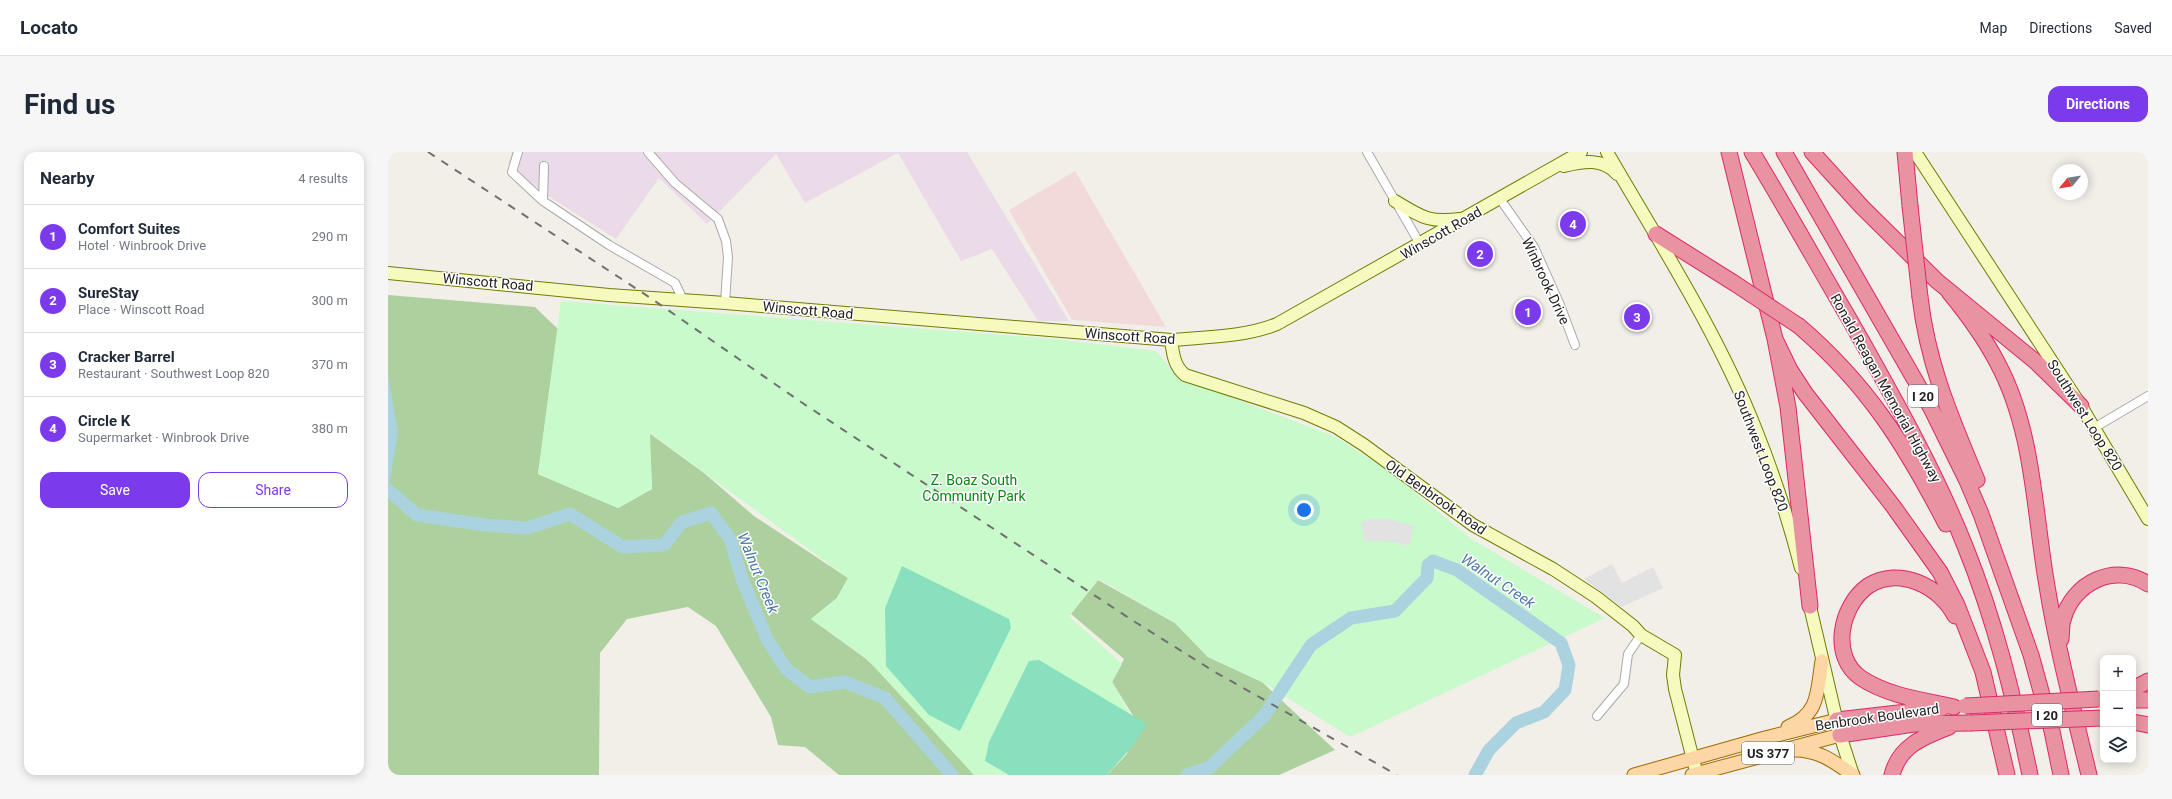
<!DOCTYPE html>
<html lang="en">
<head>
<meta charset="utf-8">
<style>
	body { margin:0; font-family:Roboto,sans-serif; background:#f6f6f7; color:#1f2937 }
	.controls { position:absolute; right:12px; bottom:12px; display:grid; overflow:hidden; border-radius:8px; box-shadow:0 2px 10px #0003 }
	.controls button { width:36px; height:36px; display:grid; place-items:center; padding:0; border:0; border-bottom:1px solid #e0e1e3; background:#fff; color:#1f2937; font:20px sans-serif }
	.compass { position:absolute; left:1664px; top:12px; width:36px; height:36px; border-radius:50%; background:#fff; box-shadow:0 2px 10px #0003; rotate:240deg }
	.you { position:absolute; left:916px; top:358px; width:14px; height:14px; margin:-10px; border:3px solid #fff; border-radius:50%; background:#1a73e8; box-shadow:0 0 0 6px #1a73e833 }
	.badge { display:grid; place-items:center; width:26px; height:26px; border-radius:50%; background:#7c3aed; color:#fff; font-size:13px; font-weight:700 }
	.pin { position:absolute; translate:-50% -50%; border:2px solid #fff; box-shadow:0 1px 4px #0006 }
	.list { margin:0; padding:0; list-style:none }
	h2 { display:flex; justify-content:space-between; align-items:center; height:52px; margin:0; padding:0 16px; font-size:17px }
	h2 small { font-size:13px; font-weight:400; color:#747a83 }
	.list li { display:grid; grid-template-columns:26px 1fr auto; gap:12px; align-items:center; box-sizing:border-box; height:64px; padding:0 16px; border-top:1px solid #e0e1e3 }
	.list b { display:block; font-size:15px; white-space:nowrap }
	.list p { margin:0; font-size:13px; white-space:nowrap; color:#747a83 }
	.list em { font-size:13px; font-style:normal; color:#747a83 }
	.actions { display:flex; gap:8px; padding:12px 16px }
	.actions a { flex:1; padding:9px 0; border:1px solid #7c3aed; border-radius:12px; text-align:center; font-size:14px; color:#7c3aed }
	.actions .main { background:#7c3aed; color:#fff }
	.icon { flex:none; width:22px; height:22px; fill:none; stroke:currentColor; stroke-width:2; stroke-linecap:round; stroke-linejoin:round }
	.map { position:relative; flex:none; width:1760px; height:623px; overflow:hidden; border-radius:12px }
	header { display:flex; align-items:center; gap:24px; box-sizing:border-box; height:56px; padding:0 20px; background:#fff; border-bottom:1px solid #e0e1e3 }
	header strong { font-size:19px }
	nav { display:flex; gap:22px; margin-inline-start:auto; font-size:14px }
	.intro { display:flex; align-items:center; justify-content:space-between; box-sizing:border-box; height:96px; padding:0 24px }
	h1 { margin:0; font-size:28px }
	.button { padding:10px 18px; border-radius:12px; background:#7c3aed; color:#fff; font-size:14px; font-weight:700 }
	main { display:flex; gap:24px; padding:0 24px }
	aside { flex:1; background:#fff; border-radius:12px; box-shadow:0 2px 10px #0003 }
	.map>svg:first-child { display:block }
</style>
</head>
<body>
<header>
<strong>Locato</strong>
<nav><a>Map</a><a>Directions</a><a>Saved</a></nav>
</header>
<div class="intro"><h1>Find us</h1><a class="button">Directions</a></div>
<main>
<aside>
<h2>Nearby<small>4 results</small></h2>
<ul class="list">
<li><span class="badge">1</span><div><b>Comfort Suites</b><p>Hotel · Winbrook Drive</p></div><em>290 m</em></li>
<li><span class="badge">2</span><div><b>SureStay</b><p>Place · Winscott Road</p></div><em>300 m</em></li>
<li><span class="badge">3</span><div><b>Cracker Barrel</b><p>Restaurant · Southwest Loop 820</p></div><em>370 m</em></li>
<li><span class="badge">4</span><div><b>Circle K</b><p>Supermarket · Winbrook Drive</p></div><em>380 m</em></li>
</ul>
<div class="actions"><a class="main">Save</a><a>Share</a></div>
</aside>
<div class="map">
<svg width="1760" height="623" viewBox="0 0 1760 623">
	<rect width="100%" height="100%" fill="#f2efe9"/>
	<path fill="#f2dad9" d="M687 19 778 175 684 168 621 58Z"/>
	<path fill="#ebdbe8" d="M124 0H579L681 169H650L604 97 573 109 510 1 417 51 388 2 319 72 271 26 228 87 160 44 130 21 120 12Z"/>
	<path fill="#add19e" d="M0 143 147 155 170 177 150 322 230 356 264 337 261 281 316 321 366 364 460 426 449 446 423 467 477 506 511 537 586 623H451L417 595 390 593 383 565 328 474 300 455 239 467 212 501 211 623H0Z
		M710 428 787 471 820 505 874 530 947 598 891 623H719L739 602 749 570 724 530 736 507 683 462Z"/>
	<path fill="#c8facc" d="M173 149 668 187 768 199 790 225 948 285 1005 322 1082 386 1217 466 962 585 874 530 820 505 787 471 711 427 681 464 734 512 724 530 748 572 737 603 719 623H586L478 506 423 467 449 446 460 426 262 281 264 337 230 356 150 322Z"/>
	<path fill="#88e0be" d="M514 414 621 467 623 476 572 579 541 563 498 514 497 456Z
		M651 508 759 572 742 597 719 623H621L597 609 601 590 641 509Z"/>
	<path fill="#e2e2e2" d="M984 367H1001L1026 374 1021 394 1001 389H976L973 370Z
		M1224 412 1234 431 1265 415 1275 436 1234 455 1196 427Z"/>
	<path fill="#aad3df" d="M0 222 10 281 0 339Z"/>
	<g fill="none" stroke-linecap="round" stroke-linejoin="round">
		<path stroke="#aad3df" stroke-width="13" d="M0 338 29 363 97 373 139 376 182 362 235 395 276 393 294 370 323 361 342 387 354 427 379 487 398 517 422 535 457 530 497 546 564 623
			M799 623 822 615 876 564 923 493 963 466 1007 459 1039 426 1040 413 1045 409 1069 418 1173 491 1181 513 1177 538 1156 560 1128 571 1101 598 1087 623"/>
		<g stroke="#a9a9a9" stroke-width="10">
			<path id="street" d="M130 0 124 20 155 49
				M260 0 287 31 330 67 338 89 340 105 337 151
				M979 0 1032 92
				M156 14 155 49 221 93 287 131 295 148
				M1112 47 1146 95 1172 153 1187 193
				M1706 276 1760 244
				M1209 564 1236 532 1240 502 1253 483"/>
		</g>
		<g stroke="#707d05" stroke-width="14">
			<path id="secondary" d="M1219 0C1271 90 1330 181 1368 278 1386 323 1401 369 1413 416
				M1527 0 1693 254 1760 367
				M1176 14C1196 9 1215 6 1229 22
				M1007 49C1033 65 1041 71 1072 67
				M0 121 221 143 337 151 783 188C817 185 857 185 889 172L1193 0
				M783 188C785 202 786 214 797 223L916 261 948 275 976 293 1085 373 1165 417 1208 445 1245 474 1253 483 1287 503 1285 523 1287 537 1309 623
				M1420 446 1452 583 1465 623"/>
		</g>
		<g stroke="#a06b00" stroke-width="15">
			<path id="primary" d="M1400 575C1432 562 1429 539 1434 509
				M1406 598C1431 598 1445 609 1465 623
				M1246 623 1377 586 1449 568
				M1304 623 1452 583"/>
		</g>
		<g stroke="#dc2a67" stroke-width="17">
			<path id="highway" d="M1341 0 1387 187 1400 255 1422 454
				M1364 0C1398 56 1430 114 1463 170 1504 243 1546 316 1577 394 1607 468 1626 546 1642 623
				M1396 0 1543 256 1579 329 1593 362 1643 503 1664 579 1673 623
				M1424 0 1474 55 1549 129 1648 210 1693 254
				M1517 0 1522 54
				M1268 82 1346 131
				M1561 140C1579 162 1596 185 1609 210 1646 278 1646 360 1659 434 1669 497 1686 560 1701 623
				M1532 145C1540 214 1563 265 1589 328
				M1411 174C1480 233 1517 293 1558 372
				M1387 187 1402 218 1417 241 1505 354 1552 420 1569 453 1595 520 1619 623
				M1673 487C1674 481 1673 474 1675 468 1684 431 1727 410 1760 432
				M1745 537 1760 529
				M1745 548H1760
				M1566 555C1535 548 1500 544 1473 526 1442 505 1452 454 1480 434 1511 414 1552 434 1567 464
				M1449 568 1554 556
				M1745 570 1760 573
				M1452 583 1526 572 1582 571
				M1504 623C1511 594 1535 585 1561 575"/>
		</g>
		<use href="#street" stroke="#fff" stroke-width="8"/>
		<use href="#secondary" stroke="#f7fabf" stroke-width="12"/>
		<use href="#primary" stroke="#fcd6a4" stroke-width="13"/>
		<use href="#highway" stroke="#e892a2" stroke-width="15"/>
		<path stroke="#707070" stroke-width="2" stroke-dasharray="8 8" stroke-linecap="butt" d="M40 0 264 147 413 250 747 470 827 520 1009 623"/>
		<g stroke="#dc2a67" stroke-width="17" stroke-linecap="butt">
			<path id="highway-bridge" d="M1522 54 1532 145
				M1346 131 1411 174
				M1577 554 1711 547
				M1582 571 1715 566"/>
		</g>
		<use href="#highway-bridge" stroke="#e892a2" stroke-width="15"/>
	</g>
	<g text-anchor="middle" stroke-width="3" stroke-linejoin="round" paint-order="stroke">
		<g fill="#fff" stroke="#646464" stroke-width="1">
			<rect x="1520" y="233" width="30" height="22" rx="3"/>
			<rect x="1644" y="552" width="30" height="22" rx="3"/>
			<rect x="1354" y="590" width="52" height="22" rx="3"/>
		</g>
		<g font-size="13" font-weight="bold" fill="#222">
			<text x="1535" y="249">I 20</text>
			<text x="1659" y="568">I 20</text>
			<text x="1380" y="606">US 377</text>
		</g>
		<g font-size="14" fill="#222" stroke="#fff">
			<text transform="translate(1053 81) rotate(-30)" y="5">Winscott Road</text>
			<text transform="translate(1158 129) rotate(65)" y="5">Winbrook Drive</text>
			<text transform="translate(100 130) rotate(5)" y="5">Winscott Road</text>
			<text transform="translate(420 158) rotate(5)" y="5">Winscott Road</text>
			<text transform="translate(742 184) rotate(4)" y="5">Winscott Road</text>
			<text transform="translate(1498 236) rotate(61)" y="5">Ronald Reagan Memorial Highway</text>
			<text transform="translate(1697 263) rotate(58)" y="5">Southwest Loop 820</text>
			<text transform="translate(1373 299) rotate(69)" y="5">Southwest Loop 820</text>
			<text transform="translate(1048 345) rotate(35)" y="5">Old Benbrook Road</text>
			<text transform="translate(1489 565) rotate(-8)" y="5">Benbrook Boulevard</text>
		</g>
		<g font-size="14" fill="#0c8416" stroke="#fff">
			<text x="586" y="333">Z. Boaz South<tspan x="586" dy="16">Community Park</tspan></text>
		</g>
		<g font-size="15" font-style="italic" fill="#4a7aab" stroke="#fff">
			<text transform="translate(370 421) rotate(68)" y="5">Walnut Creek</text>
			<text transform="translate(1110 429) rotate(34)" y="5">Walnut Creek</text>
		</g>
	</g>
</svg>
<div class="controls">
<button>+</button>
<button>−</button>
<button><svg class="icon" aria-label="layers" viewBox="0 0 24 24"><path d="M12 4l9 5-9 5-9-5zM3 14l9 5 9-5"/></svg></button>
</div>
<svg class="compass" viewBox="-18 -18 36 36"><path d="M0-13l5 13h-10z" fill="#e53935"/><path d="M0 13l5-13h-10z" fill="#747a83"/></svg>
<div class="you"></div>
<div class="pin badge" style="left:1140px;top:160px">1</div>
<div class="pin badge" style="left:1092px;top:102px">2</div>
<div class="pin badge" style="left:1249px;top:165px">3</div>
<div class="pin badge" style="left:1185px;top:72px">4</div>
</div>
</main>
</body>
</html>
